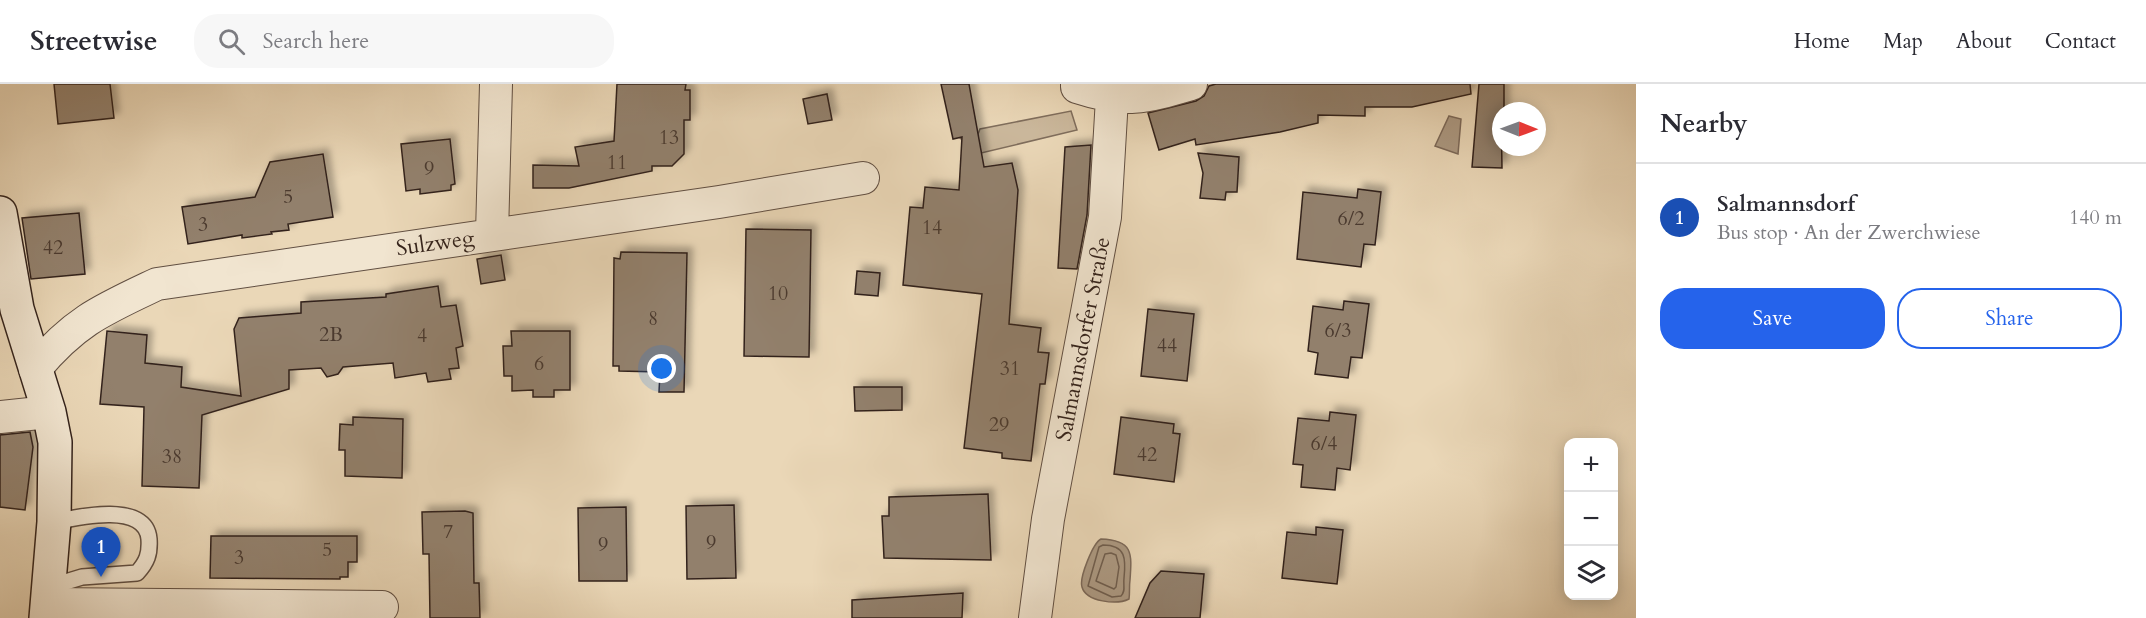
<!DOCTYPE html>
<html lang="en">
<head>
<meta charset="utf-8">
<style>
	body { margin:0; font-family:Cardo,serif; background:#f7f7f7; color:#2b2b33 }
	.controls { position:absolute; right:18px; bottom:18px; display:grid; overflow:hidden; border-radius:12px; box-shadow:0 3px 15px #0003 }
	.controls button { width:54px; height:54px; display:grid; place-items:center; padding:0; border:0; border-bottom:2px solid #e1e1e2; background:#fff; color:#2b2b33; font:30px sans-serif }
	.compass { position:absolute; left:1492px; top:18px; width:54px; height:54px; border-radius:50%; background:#fff; box-shadow:0 3px 15px #0003; rotate:91deg }
	.you { position:absolute; left:662px; top:285px; width:21px; height:21px; margin:-15px; border:4px solid #fff; border-radius:50%; background:#1a73e8; box-shadow:0 0 0 9px #1a73e833 }
	.badge { display:grid; place-items:center; width:39px; height:39px; border-radius:50%; background:#2563eb; color:#fff; font-size:20px; font-weight:700 }
	.pin { position:absolute; translate:-50% -50px; filter:drop-shadow(0 2px 3px #0008) }
	.pin::after { content:''; position:absolute; top:32px; width:21px; height:18px; background:inherit; clip-path:polygon(0 0,100% 0,50% 100%) }
	.list { margin:0; padding:0; list-style:none }
	h2 { display:flex; justify-content:space-between; align-items:center; height:78px; margin:0; padding:0 24px; font-size:26px }
	h2 small { font-size:20px; font-weight:400; color:#7c7c81 }
	.list li { display:grid; grid-template-columns:39px 1fr auto; gap:18px; align-items:center; box-sizing:border-box; height:108px; padding:0 24px; border-top:2px solid #e1e1e2 }
	.list b { display:block; font-size:22px; white-space:nowrap }
	.list p { margin:0; font-size:20px; white-space:nowrap; color:#7c7c81 }
	.list em { font-size:20px; font-style:normal; color:#7c7c81 }
	.actions { display:flex; gap:12px; padding:18px 24px }
	.actions a { flex:1; padding:14px 0; border:2px solid #2563eb; border-radius:24px; text-align:center; font-size:21px; color:#2563eb }
	.actions .main { background:#2563eb; color:#fff }
	.icon { flex:none; width:33px; height:33px; fill:none; stroke:currentColor; stroke-width:2; stroke-linecap:round; stroke-linejoin:round }
	.map { position:relative; flex:none; width:1636px; height:534px; overflow:hidden }
	header { display:flex; align-items:center; gap:36px; box-sizing:border-box; height:84px; padding:0 30px; background:#fff; border-bottom:2px solid #e1e1e2 }
	header strong { font-size:28px }
	nav { display:flex; gap:33px; margin-inline-start:auto; font-size:21px }
	.search { width:420px; height:54px; background:#f7f7f7; display:flex; align-items:center; gap:15px; box-sizing:border-box; padding:0 21px; border-radius:24px; color:#7c7c81; font-size:22px }
	main { display:flex }
	aside { flex:1; background:#fff }
	.map>svg:first-child { display:block }
</style>
</head>
<body>
<header>
<strong>Streetwise</strong>
<div class="search"><svg class="icon" aria-label="search" viewBox="0 0 24 24"><circle cx="10" cy="10" r="6"/><path d="M15 15l6 6"/></svg>Search here</div>
<nav><a>Home</a><a>Map</a><a>About</a><a>Contact</a></nav>
</header>
<main>
<div class="map">
<svg width="1636" height="534" viewBox="0 0 1636 534">
	<defs>
		<filter id="shadow"><feDropShadow dx="5.5" dy="-5.5" stdDeviation="3" flood-color="#0004"/></filter>
	</defs>
	<rect width="100%" height="100%" fill="#ead7b7"/>
	<filter id="stains"><feTurbulence type="fractalNoise" baseFrequency=".00333" numOctaves="4"/><feColorMatrix values="0 0 0 0 .2 0 0 0 0 .09 0 0 0 0 .02 0 0 0 .5 -.17"/></filter>
	<radialGradient id="worn" r=".72"><stop offset=".6" stop-color="#630" stop-opacity="0"/><stop offset="1" stop-color="#630" stop-opacity=".3"/></radialGradient>
	<path fill="#cbb89c" stroke="#7f6d5c" stroke-width="1.5" d="M1071 27 1077 46 977 70 960 54 978 50 980 45Z"/>
	<path fill="#ac9982" stroke="#7c6959" stroke-width="1.5" d="M1449 32 1461 35 1458 70 1435 62Z
		M1101 455C1133 456 1132 469 1130 496 1129 503 1130 508 1129 515 1117 521 1086 518 1082 503 1079 494 1093 459 1101 455Z"/>
	<g fill="none" stroke-linecap="round" stroke-linejoin="round">
		<path stroke="#705e4e" stroke-width="1.5" d="M1103 461C1126 461 1126 475 1124 494 1123 502 1126 507 1121 512L1112 513 1088 502 1099 463Z
			M1111 469 1116 471 1119 483 1116 503 1114 505 1096 497 1105 470Z"/>
	</g>
	<path fill="#92806c" stroke="#33221b" stroke-width="1.5" filter="url(#shadow)" d="M54 0H110L114 34 58 40Z
		M617 0H686L685 6H690V36H684V70L672 82H652V87L569 104H533V81L579 82 575 63 614 57Z
		M941 0H969L984 83 1012 79 1018 106 1009 240 1041 244 1038 268 1049 269 1045 300H1040L1031 377 1002 374V369L964 364 982 210 903 201 910 123 923 124 925 103 959 106 962 53 953 55Z
		M1216 0H1470L1471 10 1412 23H1365V32L1318 31V39L1280 48 1196 61 1195 55 1159 66 1148 29 1196 17 1204 12 1209 2Z
		M1479 0H1504V27H1501L1502 84 1472 83Z
		M827 10 832 36 808 40 803 15Z
		M450 55 455 100 451 101V106L420 110V105L406 107 401 60Z
		M1091 61 1087 131 1077 185 1058 184 1065 63Z
		M1198 69 1239 73 1237 108H1226L1225 116 1200 114 1203 89Z
		M323 70 333 133 288 140 289 146 271 148 272 150 242 154V151L188 160 182 123 255 113 270 78Z
		M1358 105 1381 108 1375 161 1364 160 1361 183 1297 175 1303 108 1357 114Z
		M79 129 85 190 31 195 22 134Z
		M746 145 811 146 809 273 744 272Z
		M621 168 687 169 684 308H659L660 288 619 287V282H613L614 174 620 175Z
		M501 171 505 196 481 200 477 175Z
		M857 187 880 189 878 212 855 210Z
		M438 202 441 223 456 221 463 262 456 264 459 284 449 285 451 295 428 298 426 289 395 294 393 279 343 283 338 290 327 293 321 284 289 286V305L202 331 199 404 142 402 144 323 100 320 107 247 147 251 145 279 182 283 181 303 241 312 234 245 239 234 301 229V218L386 213V210Z
		M1344 217 1369 220 1362 274 1351 273 1348 294 1315 290 1318 269 1308 267 1313 222 1343 226Z
		M1148 225 1194 230 1187 297 1141 292Z
		M511 247H570V306H554V313H533V306L512 307V292H504L503 262H512Z
		M854 303H902V326L855 327Z
		M1330 328 1356 331 1350 386 1337 384 1335 406 1301 403 1303 381 1293 380 1298 334 1329 337Z
		M353 333 403 335 402 394 345 392V366H339L340 340 353 341Z
		M1121 333 1174 340 1173 349 1180 350 1174 398 1114 390Z
		M30 348 33 363 25 426 0 423V351Z
		M988 410 991 476 884 474 882 432H889V413Z
		M734 421 736 494 687 495 686 422Z
		M626 423 627 497H579L578 424Z
		M465 427 473 429 474 499H479L480 534H430L429 470H423L422 428Z
		M1316 443 1343 446 1337 500 1282 494 1287 448 1316 451Z
		M211 452H357V478H348V493H340V495L210 494Z
		M1161 487 1204 490 1200 534H1135L1150 499Z
		M963 509 962 534H852V516Z"/>
	<g fill="none" stroke-linecap="round" stroke-linejoin="round">
		<g stroke="#614f42" stroke-width="18">
			<path id="service" d="M49 503 82 493 137 489C147 478 150 470 149 455 146 417 77 433 54 438"/>
		</g>
		<g stroke="#614f42" stroke-width="34">
			<path id="minor" d="M1077 0V3C1126 19 1143 14 1191 0
				M492 150 496 0
				M35 285C75 237 102 226 157 200L719 118 863 94
				M0 333 49 328
				M47 520 382 523
				M1035 534 1048 435 1105 133 1112 14"/>
		</g>
		<g stroke="#33221b" stroke-width="36">
			<path id="secondary" d="M0 129 17 225 49 328 55 358 54 438 46 534"/>
		</g>
		<use href="#service" stroke="#f1e5d0" stroke-width="15"/>
		<use href="#minor" stroke="#f1e5d0" stroke-width="32"/>
		<use href="#secondary" stroke="#f1e5d0" stroke-width="33"/>
	</g>
	<g text-anchor="middle" stroke-width="4.5" stroke-linejoin="round" paint-order="stroke">
		<g font-size="20" fill="#4b3a2f">
			<text x="669" y="60">13</text>
			<text x="617" y="85">11</text>
			<text x="429" y="91">9</text>
			<text x="288" y="119">5</text>
			<text x="1351" y="141">6/2</text>
			<text x="203" y="147">3</text>
			<text x="932" y="150">14</text>
			<text x="53" y="170">42</text>
			<text x="778" y="216">10</text>
			<text x="653" y="241">8</text>
			<text x="1338" y="253">6/3</text>
			<text x="331" y="257">2B</text>
			<text x="422" y="258">4</text>
			<text x="1167" y="268">44</text>
			<text x="539" y="286">6</text>
			<text x="1010" y="291">31</text>
			<text x="999" y="347">29</text>
			<text x="1324" y="366">6/4</text>
			<text x="1147" y="377">42</text>
			<text x="172" y="379">38</text>
			<text x="448" y="454">7</text>
			<text x="711" y="465">9</text>
			<text x="603" y="467">9</text>
			<text x="327" y="472">5</text>
			<text x="239" y="480">3</text>
		</g>
		<g font-size="22" fill="#33221b" stroke="#f1e5d0">
			<text transform="translate(435 158) rotate(-8)" y="8">Sulzweg</text>
			<text transform="translate(1082 255) rotate(-79)" y="8">Salmannsdorfer Straße</text>
		</g>
	</g>
	<rect width="100%" height="100%" filter="url(#stains)"/>
	<rect width="100%" height="100%" fill="url(#worn)"/>
</svg>
<div class="controls">
<button>+</button>
<button>−</button>
<button><svg class="icon" aria-label="layers" viewBox="0 0 24 24"><path d="M12 4l9 5-9 5-9-5zM3 14l9 5 9-5"/></svg></button>
</div>
<svg class="compass" viewBox="-18 -18 36 36"><path d="M0-13l5 13h-10z" fill="#e53935"/><path d="M0 13l5-13h-10z" fill="#7c7c81"/></svg>
<div class="you"></div>
<div class="pin badge" style="left:101px;top:493px;background:#1a4fb4">1</div>
</div>
<aside>
<h2>Nearby<small></small></h2>
<ul class="list">
<li><span class="badge" style="background:#1a4fb4">1</span><div><b>Salmannsdorf</b><p>Bus stop · An der Zwerchwiese</p></div><em>140 m</em></li>
</ul>
<div class="actions"><a class="main">Save</a><a>Share</a></div>
</aside>
</main>
</body>
</html>
